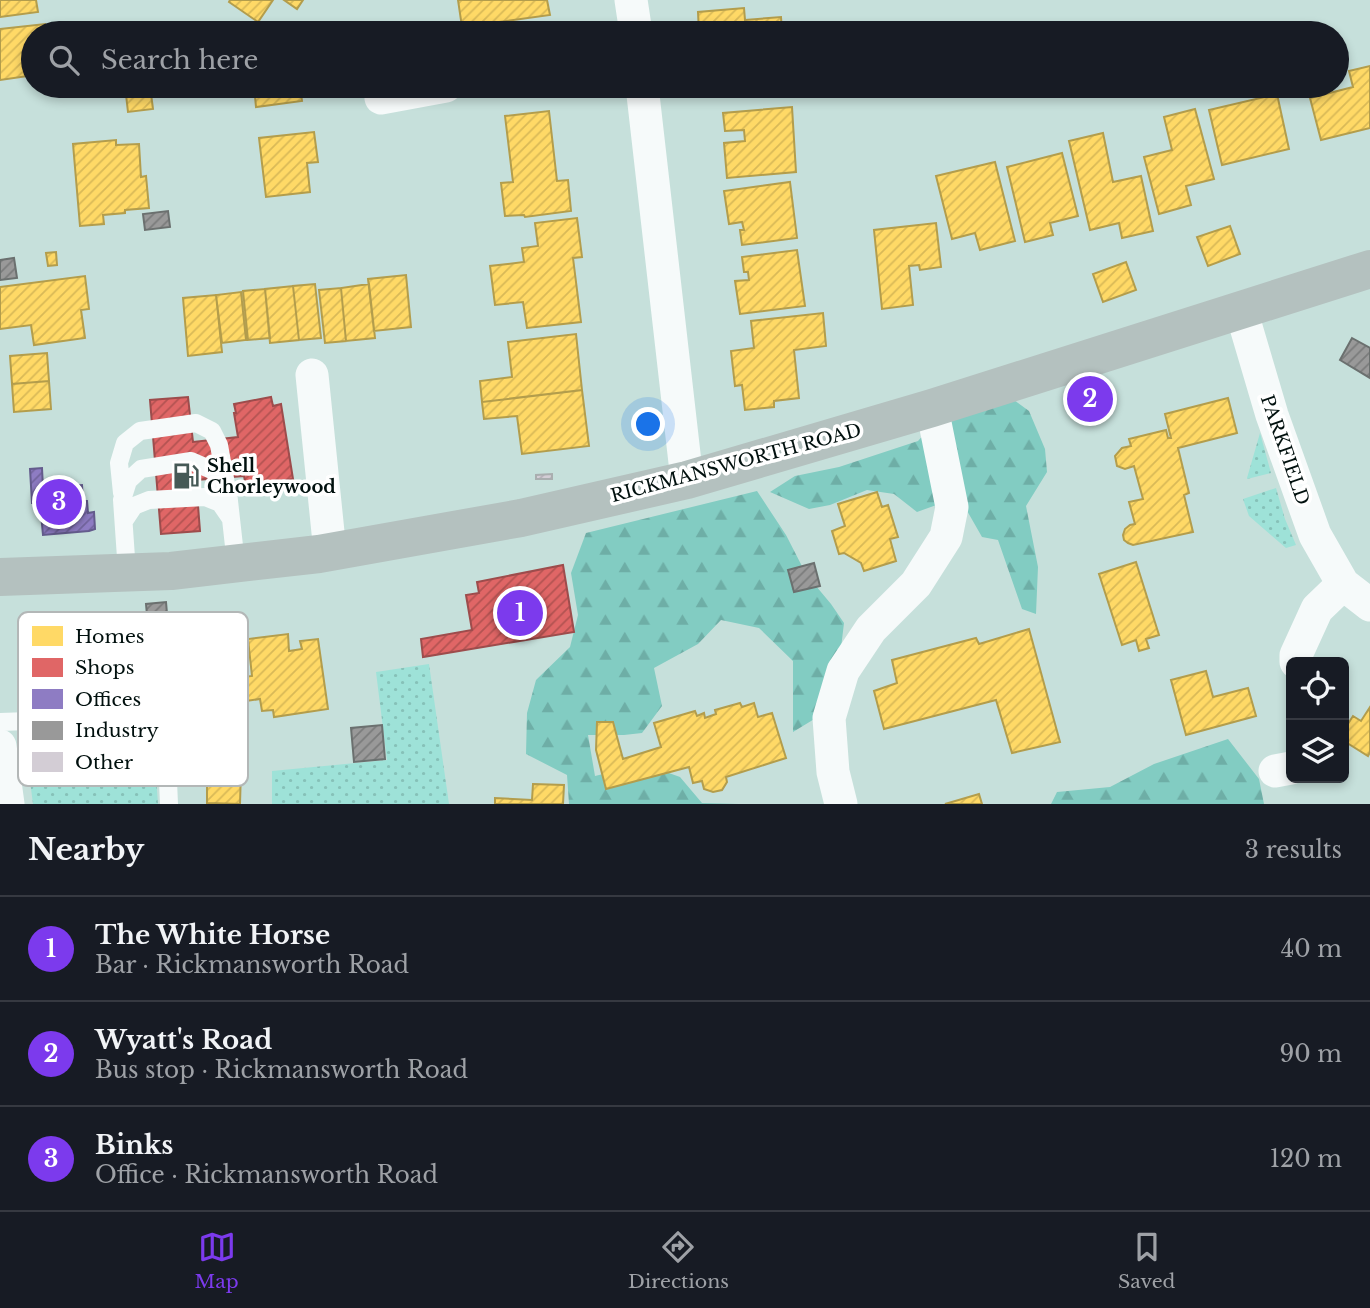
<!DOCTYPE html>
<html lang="en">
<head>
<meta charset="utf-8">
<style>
	body { margin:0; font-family:"Libre Baskerville",serif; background:#20242c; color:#f1f3f6 }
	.controls { position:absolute; right:21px; bottom:21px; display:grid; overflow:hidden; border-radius:10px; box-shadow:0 4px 10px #0003 }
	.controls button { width:63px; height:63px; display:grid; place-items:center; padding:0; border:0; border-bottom:2px solid #363941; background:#171b24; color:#f1f3f6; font:35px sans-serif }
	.you { position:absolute; left:649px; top:425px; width:24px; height:24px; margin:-18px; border:5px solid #fff; border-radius:50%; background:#1a73e8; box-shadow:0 0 0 10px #1a73e833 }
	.badge { display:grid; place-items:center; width:46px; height:46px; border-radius:50%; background:#7c3aed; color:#fff; font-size:23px; font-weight:700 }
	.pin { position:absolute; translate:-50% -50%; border:4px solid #fff; box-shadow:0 2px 7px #0006 }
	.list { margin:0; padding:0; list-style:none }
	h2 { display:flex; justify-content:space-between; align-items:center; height:91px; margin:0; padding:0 28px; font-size:30px }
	h2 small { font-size:23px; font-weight:400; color:#9ea1a6 }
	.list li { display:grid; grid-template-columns:46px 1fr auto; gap:21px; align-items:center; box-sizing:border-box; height:105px; padding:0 28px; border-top:2px solid #363941 }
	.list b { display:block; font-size:26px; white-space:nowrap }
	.list p { margin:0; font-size:23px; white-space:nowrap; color:#9ea1a6 }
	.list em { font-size:23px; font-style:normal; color:#9ea1a6 }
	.icon { flex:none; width:38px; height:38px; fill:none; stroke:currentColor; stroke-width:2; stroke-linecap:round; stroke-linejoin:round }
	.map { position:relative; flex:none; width:1370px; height:804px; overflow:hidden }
	.search { position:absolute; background:#171b24; box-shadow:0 4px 10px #0003; left:21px; right:21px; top:21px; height:77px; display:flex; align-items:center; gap:18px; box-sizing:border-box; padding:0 24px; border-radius:38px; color:#9ea1a6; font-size:26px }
	.sheet { height:406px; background:#171b24 }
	nav { display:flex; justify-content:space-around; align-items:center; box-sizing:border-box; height:98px; border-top:2px solid #363941; background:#171b24; font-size:19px; color:#9ea1a6 }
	nav a { display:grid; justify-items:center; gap:4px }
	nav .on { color:#7c3aed }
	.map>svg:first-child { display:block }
</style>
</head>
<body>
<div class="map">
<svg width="1370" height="804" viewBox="0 0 1370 804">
	<defs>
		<pattern id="green-dots" width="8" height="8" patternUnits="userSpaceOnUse" patternTransform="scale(1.75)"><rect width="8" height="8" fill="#9ee2d8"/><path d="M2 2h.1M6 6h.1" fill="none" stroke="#86c1b8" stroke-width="1.8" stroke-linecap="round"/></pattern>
		<pattern id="forest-firs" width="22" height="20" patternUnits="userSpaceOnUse" patternTransform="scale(1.75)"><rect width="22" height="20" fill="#82ccc2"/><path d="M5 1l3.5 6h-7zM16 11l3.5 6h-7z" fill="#6eaea6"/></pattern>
		<pattern id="homes-hatch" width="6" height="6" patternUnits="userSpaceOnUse" patternTransform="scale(1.75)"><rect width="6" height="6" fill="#ffd966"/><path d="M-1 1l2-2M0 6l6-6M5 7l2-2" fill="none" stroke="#d9b957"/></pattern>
		<pattern id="shops-hatch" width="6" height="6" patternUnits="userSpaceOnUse" patternTransform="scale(1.75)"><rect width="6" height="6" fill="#e06666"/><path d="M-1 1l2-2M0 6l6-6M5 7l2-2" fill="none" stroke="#b35352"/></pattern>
		<pattern id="offices-hatch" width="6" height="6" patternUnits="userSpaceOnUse" patternTransform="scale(1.75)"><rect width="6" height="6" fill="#8e7cc3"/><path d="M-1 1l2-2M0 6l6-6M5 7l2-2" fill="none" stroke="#72649d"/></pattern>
		<pattern id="industry-hatch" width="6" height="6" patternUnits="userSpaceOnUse" patternTransform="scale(1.75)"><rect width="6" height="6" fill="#999"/><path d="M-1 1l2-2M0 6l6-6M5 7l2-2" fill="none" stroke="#7a7b7b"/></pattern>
		<pattern id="building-hatch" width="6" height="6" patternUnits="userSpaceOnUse" patternTransform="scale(1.75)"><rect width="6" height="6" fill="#d3cdd5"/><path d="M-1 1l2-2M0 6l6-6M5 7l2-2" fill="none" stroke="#b3afb6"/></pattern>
	</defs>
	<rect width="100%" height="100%" fill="#c6e0db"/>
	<path fill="url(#green-dots)" d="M1260 433 1271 473 1247 479V478Z
		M1276 488 1285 519 1296 545 1286 548 1249 516 1243 499Z
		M429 664 449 804H272V771L387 760 376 672Z
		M131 739 144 744 155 763 158 804H33L30 781 31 766C36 762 42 755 48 752 73 740 104 741 131 739Z"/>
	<path fill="url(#forest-firs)" d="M1007 395 1029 411 1045 449 1047 472 1026 506 1038 567 1036 614 1022 609 998 540 982 537 966 509 942 503 917 512 894 494 867 490 830 505 809 509 770 492 795 476 839 467 918 441 940 416Z
		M757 491 786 535 806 574 831 604 844 623 841 648 816 718 793 732V661L759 628 721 620 698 644 654 668 662 706 642 733 624 735H588L595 776 644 764 680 777 702 803 739 804H569L567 775 526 754 527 713 536 680 570 647 578 615 571 573 586 533Z
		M1228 739 1259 779 1264 804H1051L1057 792 1110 787 1154 764Z"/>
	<path fill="url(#homes-hatch)" stroke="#b39d4c" stroke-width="2" d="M0 0H36L38 12 0 17Z
		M230 0H273L258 22 229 2Z
		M284 0H303L297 9Z
		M458 0H547L550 15 462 27Z
		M744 8 745 20 781 17 782 33H699L698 12Z
		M45 24 46 33H33V73H27L28 76 0 80V29Z
		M1370 66V128L1321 140 1310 98 1353 87 1349 71Z
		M125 86H150L153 109 128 112Z
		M254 86H300L302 101 256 107Z
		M748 86H787L748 89Z
		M1277 94 1289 149 1222 165 1209 110Z
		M792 107 796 172 727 178 724 143 745 141 744 130 725 131 723 113Z
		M1195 109 1214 179 1186 186 1191 205 1159 214 1144 157 1172 150 1164 117Z
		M549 111 557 181 568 180 571 211 525 217 524 215 505 216 501 183 513 182 505 116Z
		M314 132 318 162 307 163 310 192 266 197 259 138Z
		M1103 133 1113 182 1141 176 1153 231 1122 238 1119 223 1090 230 1069 141Z
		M116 140V145L139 144 141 177 146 176 149 208 125 210V213L103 215 104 224 80 226 73 144Z
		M1062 153 1078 216 1050 223 1053 235 1025 242 1007 167Z
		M995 162 1015 241 980 250 975 233 952 239 936 176Z
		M790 182 797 238 742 245 740 230H744L742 222 729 224 724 191Z
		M577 218 582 257 573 258 581 322 527 328 523 302 495 305 490 266 524 262 522 248 538 246 535 223Z
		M936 223 941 267 920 270 919 265 909 266 913 305 882 309 874 230Z
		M1230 226 1240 254 1208 266 1197 237Z
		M797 250 805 306 740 314 735 281 749 280 748 272H744L742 257Z
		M56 252 57 265 48 266 46 253Z
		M1126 262 1136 290 1103 302 1093 274Z
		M406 275 411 327 374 331 368 279Z
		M85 276 89 309 81 310 85 338 34 345 31 325 0 329V287Z
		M315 284 321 338 299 340 293 286Z
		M369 284 375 338 346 341 341 288Z
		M293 286 299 340 270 343 265 289Z
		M341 288 346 341 325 343 319 290Z
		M265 289 270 338 248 340 243 291Z
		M241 292 246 340 222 343 216 295Z
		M216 295 222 352 188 356 183 298Z
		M823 313 826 346 794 350 799 398 774 401V407L745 410 742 385 735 386 731 351 754 348 751 321Z
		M576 334 582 390 482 402 480 381 512 377 508 342Z
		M47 353 49 381 12 384 10 356Z
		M49 381 51 409 14 412 12 384Z
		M582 390 589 446 522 454 517 416 484 419 482 402Z
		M1228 398 1237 433 1178 448 1189 493 1184 495 1193 532 1133 545 1128 543 1124 540 1123 535 1125 529 1130 525 1135 524 1129 502 1143 499 1134 466 1125 469 1117 466 1115 456 1122 448 1131 446 1129 439 1166 430 1168 438H1171L1165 414Z
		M1098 401 1101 407 1080 415 1077 409Z
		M877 492 882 507 888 505 898 537 890 539 896 561 864 571 861 563 844 553 839 554 832 531 845 526 838 504Z
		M1136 562 1159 635 1146 639 1149 648 1139 651 1136 640 1122 645 1099 574Z
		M1029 629 1060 742 1012 753 996 700 884 729 874 691 897 683 892 660 976 638 979 644Z
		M288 634 289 651 302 649 300 641 318 639 328 709 274 717 273 710 262 711 260 699 219 705 216 681 252 676 248 639Z
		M1206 671 1213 697 1248 688 1256 716 1186 735 1171 680Z
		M740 703 742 707 754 703 758 717 772 713 786 758 726 777 727 782 722 790 713 792 704 789 702 781 693 783 689 767 606 789 596 750 597 722H613L623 759 661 747 654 723 695 711 697 716 704 713 705 718 716 714 715 710Z
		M1370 707V752L1368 756 1344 741V730L1353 716 1361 721Z
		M201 769 241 770 240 804 207 803V775H201Z
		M533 784 564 785 563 804H495V798L532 800Z
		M979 794 982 804H945Z"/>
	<path fill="url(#shops-hatch)" stroke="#9d4c4c" stroke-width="2" d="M188 397 193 442 238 437 234 413H236L234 404 271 397 273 406 281 404 293 479 246 486 244 476 196 480 200 531 161 534 150 400Z
		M563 565 574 632 423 657 421 639 472 630 466 595 479 593 477 582Z"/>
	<path fill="url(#offices-hatch)" stroke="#645c8d" stroke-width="2" d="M42 468 43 488 82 485 83 501H87L88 513 94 512 95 529 89 531 43 535 40 503H32L30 469Z"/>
	<path fill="url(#industry-hatch)" stroke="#6b706f" stroke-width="2" d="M168 211 170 227 145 230 143 214Z
		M14 258 17 278 0 280V260Z
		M1352 338 1370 348V378L1340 360Z
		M814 563 820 586 794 592 788 570Z
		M166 602 169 637 149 638 146 604Z
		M382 725 385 759 354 762 351 728Z"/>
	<path fill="url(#building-hatch)" stroke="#a9aeaf" stroke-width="2" d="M552 474V479H536V475Z"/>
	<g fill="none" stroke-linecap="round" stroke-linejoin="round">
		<path stroke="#f6fafa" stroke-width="18" d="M122 493 119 463 125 443 140 431 196 423 212 431 219 445 226 484
			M124 521 134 506 149 500 205 497 220 503 231 519
			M127 572 122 500 128 481 141 469 191 461 214 471 228 492 236 564
			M0 722 114 718 146 725 161 739 167 758 169 804"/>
		<path stroke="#f6fafa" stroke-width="33" d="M631 0 636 33
			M642 86 687 480
			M381 98 446 86
			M1241 310 1272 415 1315 535 1343 584 1370 605
			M312 375 330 552
			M1296 662V655L1317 609 1343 584
			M0 746 8 804
			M1275 771 1291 768
			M841 804 833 772 829 718 843 671 871 629 916 584 946 537 952 507 932 408"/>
		<path stroke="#b4c1bf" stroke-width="38" d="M0 577 171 571 319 554 521 518 687 480 932 408 1370 269"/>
	</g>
	<defs>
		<g id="fuel-bare" transform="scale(2.1)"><path d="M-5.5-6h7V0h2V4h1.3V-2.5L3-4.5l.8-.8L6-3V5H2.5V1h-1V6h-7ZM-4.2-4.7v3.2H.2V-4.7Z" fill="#465956" stroke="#fff" stroke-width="2.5" paint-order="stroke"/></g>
	</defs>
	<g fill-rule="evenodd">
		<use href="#fuel-bare" x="186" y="476"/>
	</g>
	<g text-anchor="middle" stroke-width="7" stroke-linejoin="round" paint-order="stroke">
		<g font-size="18" fill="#01100e" stroke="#fff">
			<text transform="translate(1285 450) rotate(71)" y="6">PARKFIELD</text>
			<text transform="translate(736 463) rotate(-15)" y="6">RICKMANSWORTH ROAD</text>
		</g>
		<g font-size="18" font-weight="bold" fill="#01100e" stroke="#fff" text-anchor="start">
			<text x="207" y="472">Shell<tspan x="207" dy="21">Chorleywood</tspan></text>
		</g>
	</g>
	<rect x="18" y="612" width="230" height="174" rx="10" fill="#fff" stroke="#b3b7b7" stroke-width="2"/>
	<rect x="32" y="626" width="31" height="20" fill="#ffd966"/>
	<rect x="32" y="658" width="31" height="19" fill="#e06666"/>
	<rect x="32" y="689" width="31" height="20" fill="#8e7cc3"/>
	<rect x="32" y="721" width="31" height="19" fill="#999"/>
	<rect x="32" y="752" width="31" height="20" fill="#d3cdd5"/>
	<g font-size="19" fill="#01100e">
		<text x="75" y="643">Homes</text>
		<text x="75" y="674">Shops</text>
		<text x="75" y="706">Offices</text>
		<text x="75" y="737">Industry</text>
		<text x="75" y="769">Other</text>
	</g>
</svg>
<div class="controls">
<button><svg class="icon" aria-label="locate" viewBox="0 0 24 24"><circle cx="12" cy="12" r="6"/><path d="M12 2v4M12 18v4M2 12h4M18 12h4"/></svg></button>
<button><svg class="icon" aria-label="layers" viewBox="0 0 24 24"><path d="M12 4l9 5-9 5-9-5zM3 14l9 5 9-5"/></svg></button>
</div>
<div class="you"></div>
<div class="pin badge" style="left:520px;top:613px">1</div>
<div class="pin badge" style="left:1090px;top:399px">2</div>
<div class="pin badge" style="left:59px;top:502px">3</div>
<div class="search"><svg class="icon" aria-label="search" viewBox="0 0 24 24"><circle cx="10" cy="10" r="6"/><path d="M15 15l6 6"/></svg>Search here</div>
</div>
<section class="sheet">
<h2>Nearby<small>3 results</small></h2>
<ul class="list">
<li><span class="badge">1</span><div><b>The White Horse</b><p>Bar · Rickmansworth Road</p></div><em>40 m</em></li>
<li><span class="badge">2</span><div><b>Wyatt's Road</b><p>Bus stop · Rickmansworth Road</p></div><em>90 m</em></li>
<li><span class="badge">3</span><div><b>Binks</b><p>Office · Rickmansworth Road</p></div><em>120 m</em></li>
</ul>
</section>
<nav>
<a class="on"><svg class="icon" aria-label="map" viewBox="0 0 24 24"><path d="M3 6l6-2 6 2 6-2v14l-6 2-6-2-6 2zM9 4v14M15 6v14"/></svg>Map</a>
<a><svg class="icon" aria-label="directions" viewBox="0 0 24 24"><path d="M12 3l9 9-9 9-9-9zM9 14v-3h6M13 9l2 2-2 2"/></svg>Directions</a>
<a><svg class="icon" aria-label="saved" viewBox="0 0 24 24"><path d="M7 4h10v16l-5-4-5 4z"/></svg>Saved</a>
</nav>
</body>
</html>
